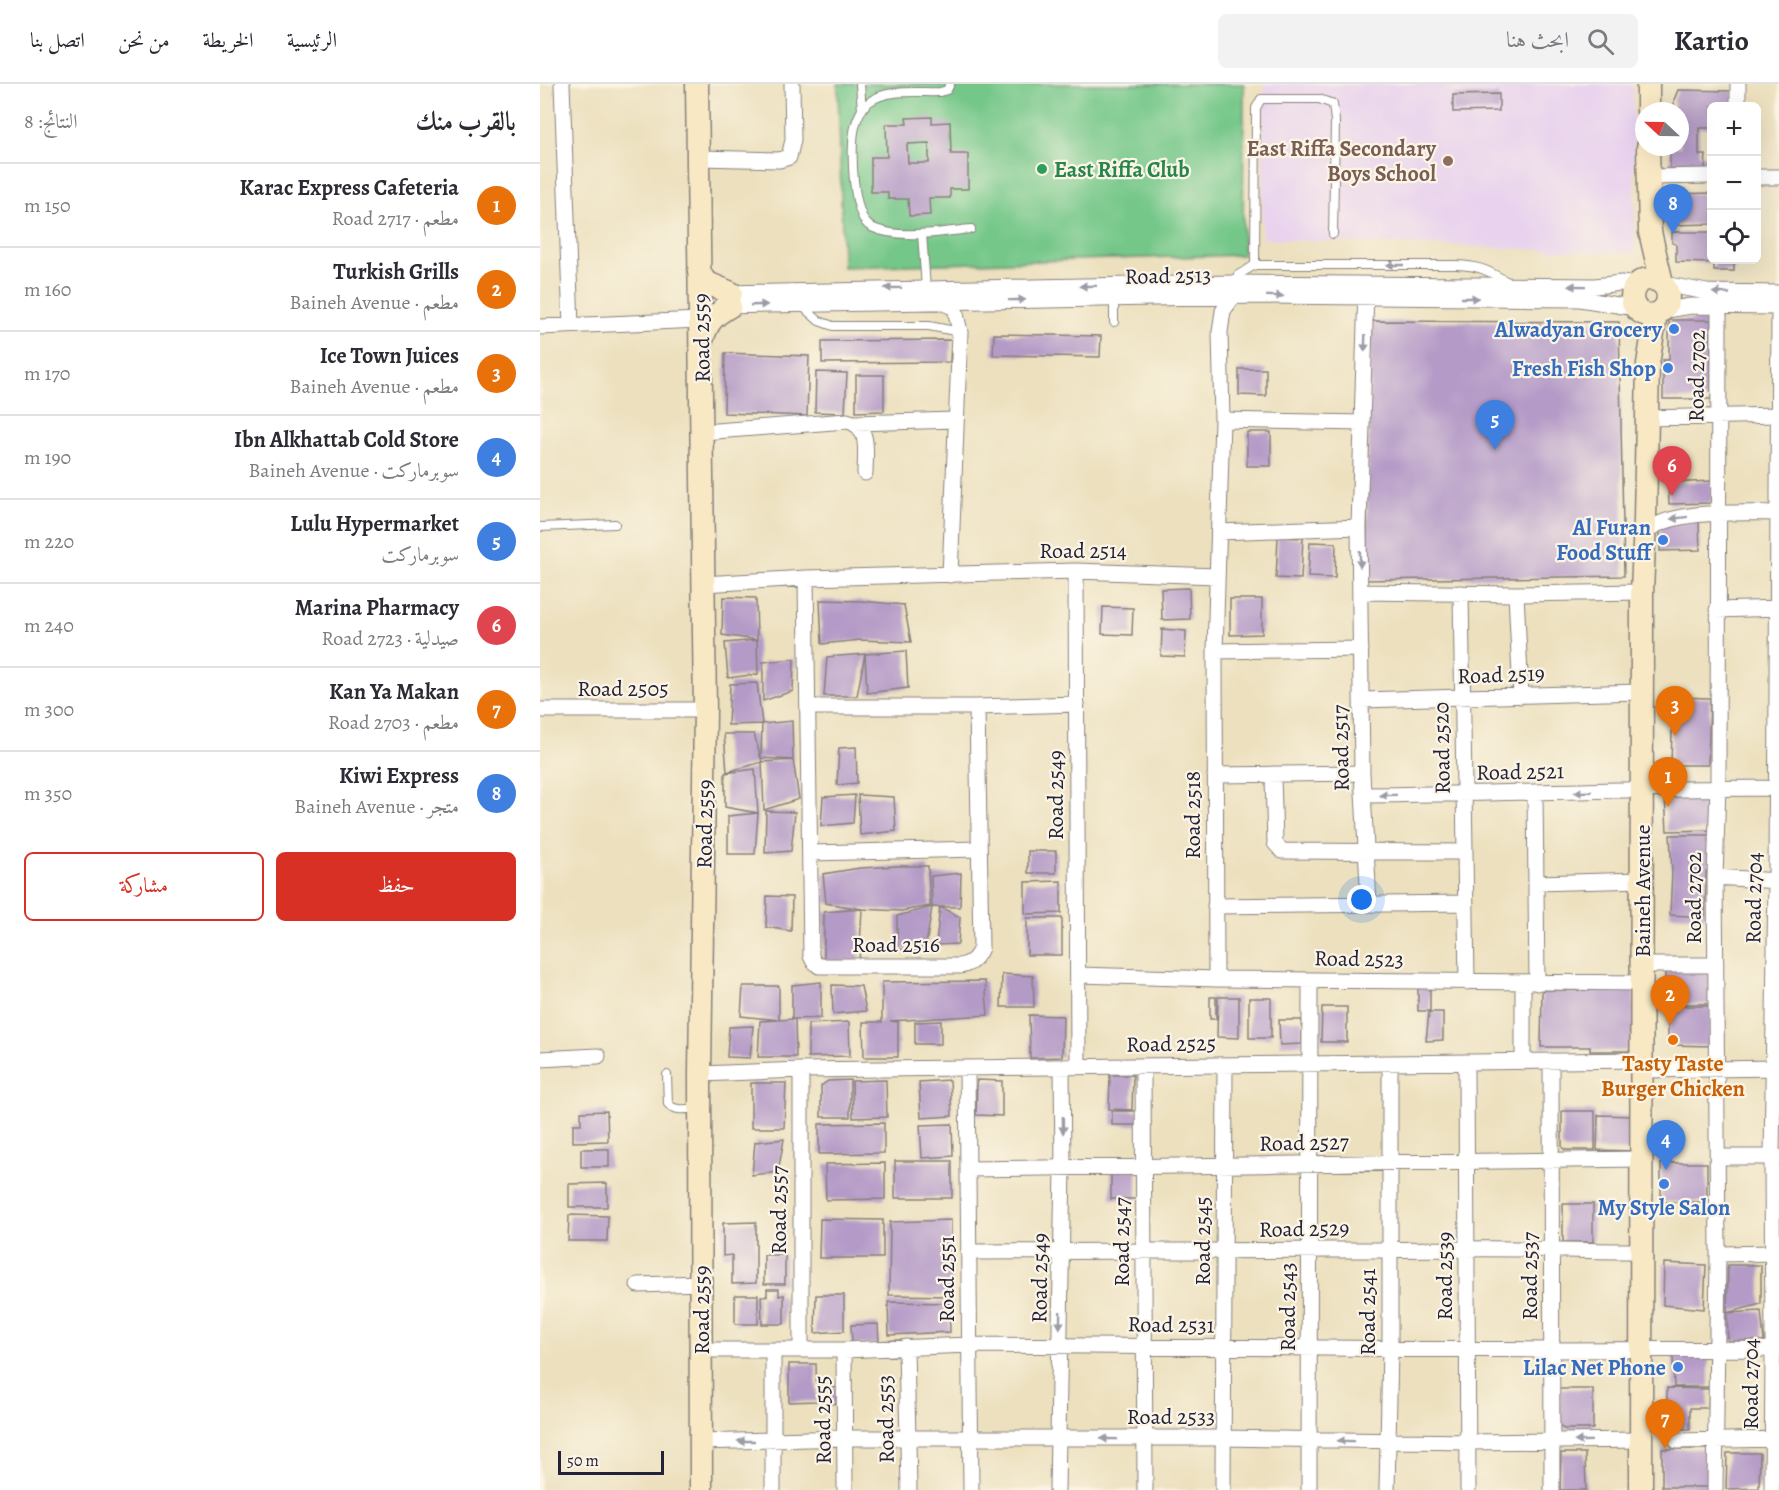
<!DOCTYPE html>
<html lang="ar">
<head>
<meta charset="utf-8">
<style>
	body { margin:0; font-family:Alegreya,Amiri,serif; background:#f2f2f3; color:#2b2b33; direction:rtl }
	.controls { position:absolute; right:18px; top:18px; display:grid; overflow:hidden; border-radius:9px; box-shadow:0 6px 24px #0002 }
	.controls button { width:54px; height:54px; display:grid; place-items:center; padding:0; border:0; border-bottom:2px solid #e1e1e2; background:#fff; color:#2b2b33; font:30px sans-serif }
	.compass { position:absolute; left:1095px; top:18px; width:54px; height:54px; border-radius:50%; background:#fff; box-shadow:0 6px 24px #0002; rotate:292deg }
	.scale { position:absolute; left:18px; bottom:15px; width:106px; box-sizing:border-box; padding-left:6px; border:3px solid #22223b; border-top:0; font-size:16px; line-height:21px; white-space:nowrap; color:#22223b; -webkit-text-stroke:4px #fcf5e5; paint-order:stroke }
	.you { position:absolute; left:822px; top:816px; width:21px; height:21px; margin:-15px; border:4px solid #fff; border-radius:50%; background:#1a73e8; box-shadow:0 0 0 9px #1a73e833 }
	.badge { display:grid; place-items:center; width:39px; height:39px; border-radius:50%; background:#d93025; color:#fff; font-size:20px; font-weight:700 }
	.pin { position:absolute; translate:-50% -50px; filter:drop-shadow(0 2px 3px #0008) }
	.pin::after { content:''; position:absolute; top:32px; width:21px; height:18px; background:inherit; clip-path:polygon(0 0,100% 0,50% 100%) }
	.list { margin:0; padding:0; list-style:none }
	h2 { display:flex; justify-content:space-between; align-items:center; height:78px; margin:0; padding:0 24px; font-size:26px }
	h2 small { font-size:20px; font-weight:400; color:#7c7c81 }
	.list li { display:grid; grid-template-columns:39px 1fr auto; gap:18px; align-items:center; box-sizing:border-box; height:84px; padding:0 24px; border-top:2px solid #e1e1e2 }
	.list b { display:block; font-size:22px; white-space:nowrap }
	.list p { margin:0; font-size:20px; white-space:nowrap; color:#7c7c81 }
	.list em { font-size:20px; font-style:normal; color:#7c7c81 }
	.actions { display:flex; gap:12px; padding:18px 24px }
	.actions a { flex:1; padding:14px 0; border:2px solid #d93025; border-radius:9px; text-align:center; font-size:21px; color:#d93025 }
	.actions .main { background:#d93025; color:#fff }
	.icon { flex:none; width:33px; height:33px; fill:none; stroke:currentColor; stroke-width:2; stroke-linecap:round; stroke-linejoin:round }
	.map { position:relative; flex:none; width:1239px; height:1406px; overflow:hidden; direction:ltr }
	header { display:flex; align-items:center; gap:36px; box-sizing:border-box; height:84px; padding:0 30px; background:#fff; border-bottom:2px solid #e1e1e2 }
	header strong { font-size:28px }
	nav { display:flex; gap:33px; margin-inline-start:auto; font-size:21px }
	.search { width:420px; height:54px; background:#f2f2f3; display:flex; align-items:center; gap:15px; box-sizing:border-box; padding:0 21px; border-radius:9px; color:#7c7c81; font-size:22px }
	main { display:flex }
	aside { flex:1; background:#fff }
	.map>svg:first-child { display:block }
</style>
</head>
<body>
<header>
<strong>Kartio</strong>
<div class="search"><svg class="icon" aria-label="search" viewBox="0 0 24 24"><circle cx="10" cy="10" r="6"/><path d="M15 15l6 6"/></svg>ابحث هنا</div>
<nav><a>الرئيسية</a><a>الخريطة</a><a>من نحن</a><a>اتصل بنا</a></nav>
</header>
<main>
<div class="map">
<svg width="1239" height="1406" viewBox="0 0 1239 1406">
	<rect width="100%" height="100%" fill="#fcf5e5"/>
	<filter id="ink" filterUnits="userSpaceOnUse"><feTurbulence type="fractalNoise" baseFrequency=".0167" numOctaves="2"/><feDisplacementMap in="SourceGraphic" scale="12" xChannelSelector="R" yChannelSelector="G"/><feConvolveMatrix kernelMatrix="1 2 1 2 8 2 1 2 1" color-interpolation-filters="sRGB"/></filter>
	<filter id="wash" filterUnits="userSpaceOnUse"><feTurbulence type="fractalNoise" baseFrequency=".008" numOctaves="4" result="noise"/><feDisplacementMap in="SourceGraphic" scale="24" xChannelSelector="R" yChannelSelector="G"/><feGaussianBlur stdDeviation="1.35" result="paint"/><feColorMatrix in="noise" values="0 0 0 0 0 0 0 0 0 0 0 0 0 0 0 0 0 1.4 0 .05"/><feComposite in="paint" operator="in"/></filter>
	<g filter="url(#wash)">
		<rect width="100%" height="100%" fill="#ece0be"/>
		<path fill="#e8d2ee" d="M724 0H1093L1095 169 722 155Z"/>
		<path fill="#74c789" stroke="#4b7462" stroke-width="1.5" d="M298 0H704L703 171 303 183Z"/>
		<g id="blocks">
			<path fill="#b49ac7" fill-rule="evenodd" d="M1138 6 1193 7V22H1172V44H1159V71H1166L1165 85H1130V63H1140V27H1134V16Z
				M959 10V27L913 28V11Z
				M392 33V39L410 38 411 70H428V105H410V114H389L390 131 369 132 368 115H348V108H331V73H347L346 40H367L366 34ZM389 59V79H368L367 60Z
				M1172 109V140L1132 141 1131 110Z
				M1132 148H1172L1171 179 1136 178V160L1132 159Z
				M1174 176H1194V187H1174Z
				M1129 236H1171V315H1123V276H1129Z
				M831 237 1079 238 1084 492 826 496Z
				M454 250 561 252 560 273 453 271Z
				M411 256 410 278 282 279V257Z
				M185 269 269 272 267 332 184 329Z
				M699 285H726V312L699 311Z
				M276 288 307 289 305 329 275 328Z
				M316 291H344V327L316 328Z
				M707 348H731V382H707Z
				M1172 397V419L1129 420 1128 399Z
				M1159 438 1160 466 1120 467V444L1124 440Z
				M738 453 763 454 761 495 736 494Z
				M770 458 796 459 795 494 768 493Z
				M649 504 650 535 622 536 621 505Z
				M183 513 216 514 217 556 182 551Z
				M690 515H722V550L690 551Z
				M280 516 321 517 364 521 371 558 320 556 282 560Z
				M563 523 593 524 592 551 562 550Z
				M622 545 646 547 645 573 621 572Z
				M217 556 218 590 188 594 185 559Z
				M366 567 368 604 327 609 325 570Z
				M325 570 317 612H284L287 573Z
				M254 575 253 607 223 617V578Z
				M217 599 222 640 252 637 253 676 259 715 224 726 222 678 253 676 221 674 222 640 188 641 190 600Z
				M1133 613 1170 614 1168 681H1131Z
				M184 650H214L222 678 187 688Z
				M316 663 317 699 297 701 299 664Z
				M215 685 218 729 185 723V689Z
				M1171 707 1172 746 1127 747 1125 712Z
				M315 711 313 739 281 742 283 713Z
				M318 711 354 713 356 747 320 751Z
				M226 727 255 728 251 767 225 769Z
				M218 729 215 770H188V732Z
				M1130 751H1169L1171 788H1166L1165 833 1130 831 1132 788Z
				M488 767H516V789H488Z
				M358 782H388L390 822 361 827 322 825 286 819 283 790 320 784Z
				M421 789 420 823H392L391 792Z
				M521 797V829L485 830V798Z
				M227 812 252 813 251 847 226 843Z
				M392 823 385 867 357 865V832Z
				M400 823 420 833 418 860 396 861Z
				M322 825 319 878 284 877V828Z
				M487 834H522V871H487Z
				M1125 885H1170V920H1125Z
				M462 890 493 892 494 923H461Z
				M445 897 448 931 350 937 358 938V973H324L323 938H342V898Z
				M281 898V934L252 935V901Z
				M878 900H890V927H878Z
				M292 901 321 902 326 927 293 930Z
				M1050 901H1094L1096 967H1050V963H1001L1002 906H1050Z
				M203 902H239V936L201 932Z
				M670 913H676V935H670Z
				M678 913H699V954L677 953Z
				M709 914H731V954H709Z
				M1128 922H1171V962L1128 961Z
				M782 923H807V958H781Z
				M889 928H903V956L886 957Z
				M489 931 523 932 522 973 490 974Z
				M255 935 256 973H218L220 937Z
				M739 936H762V960L740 961Z
				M401 937V960H375V938Z
				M309 938 310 972 268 973V940Z
				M213 942 210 974 187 973 189 943Z
				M570 991H593L592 1026 569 1025Z
				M310 996V1033H281V1002L288 997Z
				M346 996 347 1033 313 1034 312 997Z
				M410 996 412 1032 381 1034 379 998Z
				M437 996 462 997V1032L436 1031Z
				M211 999H246L244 1044H211Z
				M67 1027 68 1057 33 1058V1040H41V1028Z
				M572 1027H599V1041H572Z
				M1022 1027H1055V1066H1025L1022 1063Z
				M1058 1031 1095 1032 1094 1067 1057 1066Z
				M344 1039V1069L279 1070V1040Z
				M412 1040 413 1072 382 1074 380 1041Z
				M244 1055 238 1088 212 1091 215 1058Z
				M41 1065H69V1083H41Z
				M355 1077H412V1114H355Z
				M345 1079V1115L286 1116 285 1080Z
				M1121 1079H1167V1118H1121Z
				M597 1085V1115H571V1086Z
				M67 1099V1123H29V1100Z
				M1023 1120H1053V1158H1023Z
				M29 1131 68 1132 67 1157H28Z
				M280 1135 343 1136V1174H279Z
				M411 1136V1212L349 1211 350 1138Z
				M216 1138V1199L192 1200V1171L183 1172V1139Z
				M224 1171H245V1200H224Z
				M1124 1179 1166 1181 1164 1225 1123 1221Z
				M1188 1181H1221V1220L1187 1229Z
				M227 1205H239V1212L244 1211V1240H222L221 1212H227Z
				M195 1211H218V1240H195Z
				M276 1211H304V1247L275 1249Z
				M348 1218 409 1219 410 1248 349 1251Z
				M1221 1227 1224 1257H1188L1187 1229Z
				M338 1240 339 1260 312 1261 311 1241Z
				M1133 1273H1169V1303H1134Z
				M249 1280H276L277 1317 249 1318Z
				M301 1303V1319L291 1320 290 1304Z
				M1127 1304 1169 1305 1168 1324H1150V1345H1131V1324H1127Z
				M1019 1305H1053V1345H1024L1019 1341Z
				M1122 1365H1172L1171 1403H1122Z
				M1021 1369H1045L1046 1406H1020Z
				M1187 1369H1220L1219 1404 1186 1405Z"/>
		</g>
	</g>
	<g filter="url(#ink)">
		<use href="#blocks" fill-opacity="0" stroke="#87817c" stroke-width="1.5"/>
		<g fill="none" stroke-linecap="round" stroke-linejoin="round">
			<g stroke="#87817c" stroke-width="10">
				<path id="lane" d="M320 0 322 26
					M410 0 407 6 400 8C378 9 346 4 328 19 321 25 317 34 315 43 310 62 312 134 331 143 358 156 402 148 431 145
					M382 150 386 204
					M715 181 716 24 721 15H779L793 20 795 37 793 150
					M693 199 698 191 715 181H916C940 182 947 186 968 198
					M574 214V238
					M262 222 279 237 293 242H389L420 248
					M0 443 75 440
					M127 991 128 1020C136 1028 148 1025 159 1024"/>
			</g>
			<g stroke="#87817c" stroke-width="17">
				<path id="street" d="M22 0 31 242
					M1198 22V0
					M159 74 239 76 249 73 253 56 252 0
					M1108 93 1172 92
					M1216 93H1239
					M1123 200 1167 208 1239 209
					M826 205 819 443 822 689 829 820
					M184 209 693 199 1055 202 1081 199 1096 201
					M401 218 413 223 415 225 420 248 410 491
					M181 222 719 212 1040 215 1096 224
					M1121 227 1151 222 1239 223
					M0 243 160 236
					M1107 334 1239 331
					M682 336 822 339
					M315 339 416 336
					M163 348 307 337C331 342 325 369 325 389
					M679 448 819 443
					M1104 450C1128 424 1205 429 1239 429
					M536 487 538 983
					M266 494 271 872 274 878 279 882H420C431 880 436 875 441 864L437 623
					M163 500 266 494 536 487 676 492
					M820 508 976 510 1102 508
					M921 509 927 898
					M976 510 981 612
					M1177 526 1239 524
					M675 567 821 565
					M822 616 1101 608
					M268 623H437L537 620
					M0 626H165
					M675 691 822 689
					M733 692 735 759 742 767 925 768
					M995 709 997 899
					M823 711C962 710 1100 704 1239 704
					M270 769 439 765
					M1175 793 1239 797
					M996 799 1102 796
					M675 822 926 819
					M1101 881H1176
					M538 891 676 895 1101 899
					M676 895 675 567 682 336 680 248 683 227 693 213
					M0 975 58 972
					M1011 977 1012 1406
					M926 978 928 1406
					M983 978V899
					M603 982 605 1406
					M427 984 431 1406
					M261 986V1266
					M1101 986 1239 984
					M160 990 261 986 1102 976
					M1177 1073H1239
					M428 1085 1101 1075
					M428 1168C593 1168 759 1166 924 1165 983 1164 1042 1167 1101 1167
					M1178 1170 1239 1169
					M98 1201 160 1199
					M366 1263 369 1406
					M161 1266H304L429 1261 1012 1266 1239 1265
					M304 1266 305 1406
					M1137 1357 1239 1355
					M161 1358 305 1354H683L928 1358 1102 1356
					M233 1406V1266
					M517 1406 523 1084 522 983
					M683 1406 685 981
					M769 1406 770 896
					M847 1406 850 1265V979
					M1175 1406 1178 1170 1175 793 1178 703 1179 222
					M1232 1406 1233 1265 1232 1073 1236 796 1239 223"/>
			</g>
			<g stroke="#87817c" stroke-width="25">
				<path id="secondary" d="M157 0 165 626 160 990 161 1406
					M1108 0V27
					M1108 63 1110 148 1122 199
					M159 187 165 198 191 209
					M1092 213a18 18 0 1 1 36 0a18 18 0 1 1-36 0Z
					M162 256C168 237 173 232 190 222
					M1101 1406 1102 508 1105 436 1108 280 1116 230"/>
			</g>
			<use href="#lane" stroke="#fff" stroke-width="8"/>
			<use href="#street" stroke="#fff" stroke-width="15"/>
			<use href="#secondary" stroke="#f8e8c3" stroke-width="22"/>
		</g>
		<defs><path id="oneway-solid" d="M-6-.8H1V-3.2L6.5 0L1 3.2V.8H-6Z" transform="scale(1.5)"/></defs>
		<g fill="#9c9ca7">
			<use href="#oneway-solid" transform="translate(855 181) rotate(180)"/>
			<use href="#oneway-solid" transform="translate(548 202) rotate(179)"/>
			<use href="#oneway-solid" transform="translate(1037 202) rotate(-179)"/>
			<use href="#oneway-solid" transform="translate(353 204) rotate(179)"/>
			<use href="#oneway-solid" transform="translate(1181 209) rotate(-177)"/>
			<use href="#oneway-solid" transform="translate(735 212) rotate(1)"/>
			<use href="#oneway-solid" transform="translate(930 214)"/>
			<use href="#oneway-solid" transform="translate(477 216) rotate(-1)"/>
			<use href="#oneway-solid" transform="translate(219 221) rotate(-2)"/>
			<use href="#oneway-solid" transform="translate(825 259) rotate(92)"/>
			<use href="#oneway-solid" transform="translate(1139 434) rotate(173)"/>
			<use href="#oneway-solid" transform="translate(820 475) rotate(89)"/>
			<use href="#oneway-solid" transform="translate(1043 708) rotate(178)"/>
			<use href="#oneway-solid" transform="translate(848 711) rotate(179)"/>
			<use href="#oneway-solid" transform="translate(523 1041) rotate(89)"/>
			<use href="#oneway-solid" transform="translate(520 1236) rotate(91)"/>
			<use href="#oneway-solid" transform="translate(569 1355) rotate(-179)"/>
			<use href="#oneway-solid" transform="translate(206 1357) rotate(180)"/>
			<use href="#oneway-solid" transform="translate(806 1357) rotate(-179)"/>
			<use href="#oneway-solid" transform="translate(1043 1357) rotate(179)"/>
		</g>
	</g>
	<circle fill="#8d6e63" stroke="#fcf5e5" stroke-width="2" cx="908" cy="77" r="6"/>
	<circle fill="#2e9e5b" stroke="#fcf5e5" stroke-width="2" cx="502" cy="85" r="6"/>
	<g fill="#3f7fe0" stroke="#fcf5e5" stroke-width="2">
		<circle cx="1134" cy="245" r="6"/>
		<circle cx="1128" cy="284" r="6"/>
		<circle cx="1123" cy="456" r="6"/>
		<circle cx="1124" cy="1100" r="6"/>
		<circle cx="1138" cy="1283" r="6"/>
	</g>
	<circle fill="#e8710a" stroke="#fcf5e5" stroke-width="2" cx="1133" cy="956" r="6"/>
	<g text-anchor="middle" stroke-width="4.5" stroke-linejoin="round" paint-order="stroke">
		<g font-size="22" font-weight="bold" fill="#785e54" stroke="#fcf5e5" text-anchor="end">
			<text x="896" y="72">East Riffa Secondary<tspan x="896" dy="25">Boys School</tspan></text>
		</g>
		<g font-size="22" font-weight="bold" fill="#27864d" stroke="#fcf5e5" text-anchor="start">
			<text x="514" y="93">East Riffa Club</text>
		</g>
		<g font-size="22" fill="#22223b" stroke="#fcf5e5">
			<text transform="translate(628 191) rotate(-1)" y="8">Road 2513</text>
			<text transform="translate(161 254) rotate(-91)" y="8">Road 2559</text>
			<text transform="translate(1156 292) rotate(-89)" y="8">Road 2702</text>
			<text x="543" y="474">Road 2514</text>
			<text transform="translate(961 590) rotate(-2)" y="8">Road 2519</text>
			<text x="83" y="612">Road 2505</text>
			<text transform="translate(800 664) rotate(-91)" y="8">Road 2517</text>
			<text transform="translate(901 664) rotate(-91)" y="8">Road 2520</text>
			<text transform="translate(980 687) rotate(-1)" y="8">Road 2521</text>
			<text transform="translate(515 711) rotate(-90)" y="8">Road 2549</text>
			<text transform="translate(652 731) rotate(-90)" y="8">Road 2518</text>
			<text transform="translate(164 740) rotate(-89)" y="8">Road 2559</text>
			<text transform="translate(1102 807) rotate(-90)" y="8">Baineh Avenue</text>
			<text transform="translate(1153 814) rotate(-90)" y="8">Road 2702</text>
			<text transform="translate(1213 814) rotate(-89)" y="8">Road 2704</text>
			<text x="356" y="868">Road 2516</text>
			<text transform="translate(819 874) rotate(1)" y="8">Road 2523</text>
			<text transform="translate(631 959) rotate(-1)" y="8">Road 2525</text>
			<text transform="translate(764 1058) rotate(-1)" y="8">Road 2527</text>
			<text transform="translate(238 1126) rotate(-90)" y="8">Road 2557</text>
			<text transform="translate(764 1144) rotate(-1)" y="8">Road 2529</text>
			<text transform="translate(662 1157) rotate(-90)" y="8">Road 2545</text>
			<text transform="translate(581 1158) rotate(-90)" y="8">Road 2547</text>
			<text transform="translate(904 1192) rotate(-90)" y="8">Road 2539</text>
			<text transform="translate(989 1192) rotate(-90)" y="8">Road 2537</text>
			<text transform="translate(499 1194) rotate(-89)" y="8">Road 2549</text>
			<text transform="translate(406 1195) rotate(-90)" y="8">Road 2551</text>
			<text transform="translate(747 1223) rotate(-90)" y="8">Road 2543</text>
			<text transform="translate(161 1226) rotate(-90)" y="8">Road 2559</text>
			<text transform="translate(827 1228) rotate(-90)" y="8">Road 2541</text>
			<text transform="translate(631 1240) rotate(1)" y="8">Road 2531</text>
			<text transform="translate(1210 1300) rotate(-90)" y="8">Road 2704</text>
			<text x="631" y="1340">Road 2533</text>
			<text transform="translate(345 1335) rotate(-91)" y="8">Road 2553</text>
			<text transform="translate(282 1336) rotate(-91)" y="8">Road 2555</text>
		</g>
		<g font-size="22" font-weight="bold" fill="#366cbe" stroke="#fcf5e5" text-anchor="end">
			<text x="1122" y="253">Alwadyan Grocery</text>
			<text x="1116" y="292">Fresh Fish Shop</text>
			<text x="1111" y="451">Al Furan<tspan x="1111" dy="25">Food Stuff</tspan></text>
			<text x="1124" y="1131" text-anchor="middle">My Style Salon</text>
			<text x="1126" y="1291">Lilac Net Phone</text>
		</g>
		<g font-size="22" font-weight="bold" fill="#c56008" stroke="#fcf5e5">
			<text x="1133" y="987">Tasty Taste<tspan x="1133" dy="25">Burger Chicken</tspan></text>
		</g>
	</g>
</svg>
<div class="controls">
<button>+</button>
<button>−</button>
<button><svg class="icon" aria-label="locate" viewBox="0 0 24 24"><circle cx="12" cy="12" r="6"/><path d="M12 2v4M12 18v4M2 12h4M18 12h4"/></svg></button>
</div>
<svg class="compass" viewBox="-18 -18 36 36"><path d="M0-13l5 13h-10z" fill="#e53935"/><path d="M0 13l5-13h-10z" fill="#7c7c81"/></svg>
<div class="scale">50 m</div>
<div class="you"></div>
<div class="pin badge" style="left:1128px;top:723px;background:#e8710a">1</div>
<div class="pin badge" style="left:1130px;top:941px;background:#e8710a">2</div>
<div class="pin badge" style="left:1135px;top:652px;background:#e8710a">3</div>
<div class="pin badge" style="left:1126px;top:1086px;background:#3f7fe0">4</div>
<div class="pin badge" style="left:955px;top:366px;background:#3f7fe0">5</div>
<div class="pin badge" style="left:1132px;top:412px;background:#e0444e">6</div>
<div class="pin badge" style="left:1125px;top:1365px;background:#e8710a">7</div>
<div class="pin badge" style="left:1133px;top:150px;background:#3f7fe0">8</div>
</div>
<aside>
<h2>بالقرب منك<small>النتائج: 8</small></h2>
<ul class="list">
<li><span class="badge" style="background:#e8710a">1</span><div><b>Karac Express Cafeteria</b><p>مطعم · Road 2717</p></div><em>150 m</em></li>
<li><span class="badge" style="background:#e8710a">2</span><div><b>Turkish Grills</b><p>مطعم · Baineh Avenue</p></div><em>160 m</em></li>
<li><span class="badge" style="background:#e8710a">3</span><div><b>Ice Town Juices</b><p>مطعم · Baineh Avenue</p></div><em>170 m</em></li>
<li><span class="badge" style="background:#3f7fe0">4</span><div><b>Ibn Alkhattab Cold Store</b><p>سوبرماركت · Baineh Avenue</p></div><em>190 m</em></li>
<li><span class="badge" style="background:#3f7fe0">5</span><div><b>Lulu Hypermarket</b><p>سوبرماركت</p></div><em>220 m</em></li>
<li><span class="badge" style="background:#e0444e">6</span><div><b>Marina Pharmacy</b><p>صيدلية · Road 2723</p></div><em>240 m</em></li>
<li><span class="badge" style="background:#e8710a">7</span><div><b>Kan Ya Makan</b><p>مطعم · Road 2703</p></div><em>300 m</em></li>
<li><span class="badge" style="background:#3f7fe0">8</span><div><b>Kiwi Express</b><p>متجر · Baineh Avenue</p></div><em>350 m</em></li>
</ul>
<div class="actions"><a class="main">حفظ</a><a>مشاركة</a></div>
</aside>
</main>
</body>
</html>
